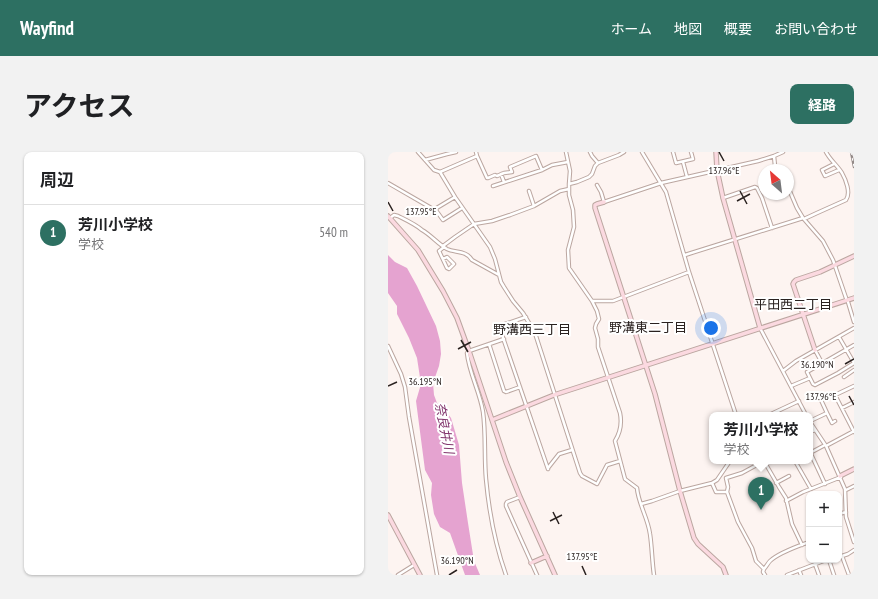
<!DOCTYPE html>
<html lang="ja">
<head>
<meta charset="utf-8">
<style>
	body { margin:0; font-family:"PT Sans Narrow","Noto Sans JP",sans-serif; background:#f2f2f2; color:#202124 }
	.controls { position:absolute; right:12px; bottom:12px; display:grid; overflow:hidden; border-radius:8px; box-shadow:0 1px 3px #0004 }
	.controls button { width:36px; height:36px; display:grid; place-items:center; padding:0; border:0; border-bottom:1px solid #e0e0e0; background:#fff; color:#202124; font:20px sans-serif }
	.compass { position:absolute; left:370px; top:12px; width:36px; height:36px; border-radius:50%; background:#fff; box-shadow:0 1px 3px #0004; rotate:332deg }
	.you { position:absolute; left:323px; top:176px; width:14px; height:14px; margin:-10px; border:3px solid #fff; border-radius:50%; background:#1a73e8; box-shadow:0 0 0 6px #1a73e833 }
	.badge { display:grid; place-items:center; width:26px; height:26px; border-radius:50%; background:#2d7062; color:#fff; font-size:13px; font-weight:700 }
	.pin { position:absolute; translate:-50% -33px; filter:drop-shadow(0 1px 2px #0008) }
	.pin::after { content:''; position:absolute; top:21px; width:14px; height:12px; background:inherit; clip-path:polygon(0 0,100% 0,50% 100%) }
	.popup { position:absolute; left:321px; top:260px; width:104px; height:52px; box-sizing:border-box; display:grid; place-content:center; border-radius:8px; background:#fff; filter:drop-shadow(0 1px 3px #0005); font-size:13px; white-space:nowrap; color:#757577 }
	.popup b { font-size:15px; color:#202124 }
	.popup::after { content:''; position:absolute; left:50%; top:100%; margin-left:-8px; border:8px solid transparent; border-top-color:#fff }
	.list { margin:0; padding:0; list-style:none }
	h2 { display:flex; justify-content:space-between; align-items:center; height:52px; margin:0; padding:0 16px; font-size:17px }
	h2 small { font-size:13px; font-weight:400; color:#757577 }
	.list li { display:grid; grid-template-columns:26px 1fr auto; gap:12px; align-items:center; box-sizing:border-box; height:56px; padding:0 16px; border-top:1px solid #e0e0e0 }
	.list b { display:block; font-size:15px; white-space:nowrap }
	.list p { margin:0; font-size:13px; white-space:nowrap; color:#757577 }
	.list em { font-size:13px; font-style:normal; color:#757577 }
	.map { position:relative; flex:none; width:466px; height:423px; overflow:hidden; border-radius:8px }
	header { display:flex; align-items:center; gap:24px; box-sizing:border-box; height:56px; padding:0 20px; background:#2d7062; color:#fff }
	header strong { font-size:19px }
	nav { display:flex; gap:22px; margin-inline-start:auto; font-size:14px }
	.intro { display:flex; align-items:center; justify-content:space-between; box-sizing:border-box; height:96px; padding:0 24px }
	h1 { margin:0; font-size:28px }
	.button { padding:10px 18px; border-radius:8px; background:#2d7062; color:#fff; font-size:14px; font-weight:700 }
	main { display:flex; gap:24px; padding:0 24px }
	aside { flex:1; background:#fff; border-radius:8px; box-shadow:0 1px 3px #0004 }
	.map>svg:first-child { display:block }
</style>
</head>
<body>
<header>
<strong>Wayfind</strong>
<nav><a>ホーム</a><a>地図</a><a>概要</a><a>お問い合わせ</a></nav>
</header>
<div class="intro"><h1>アクセス</h1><a class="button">経路</a></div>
<main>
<aside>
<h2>周辺<small></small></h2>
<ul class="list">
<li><span class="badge">1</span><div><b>芳川小学校</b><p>学校</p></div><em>540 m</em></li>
</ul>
</aside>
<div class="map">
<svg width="466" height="423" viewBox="0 0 466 423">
	<rect width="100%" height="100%" fill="#fdf4f1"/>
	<path fill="#e5a3d0" d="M0 103 7 110 19 116 29 134 48 174 52 189 53 202 51 214 45 231 46 243 49 251 54 254 63 266 71 293 74 331 80 371 86 409 92 423H77L62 381 52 375 46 362 43 343 44 331 37 318 28 249 33 232 29 206 21 186 9 162V154L0 141Z"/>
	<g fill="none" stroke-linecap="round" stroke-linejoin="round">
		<g stroke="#bba6a0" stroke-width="4.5">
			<path id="street" d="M30 0 46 18 52 20 67 45 102 95 107 107 113 130 116 135 125 149 135 161 147 181 192 321 194 324 209 332 219 313 232 309
				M178 0 182 19 181 32V43L185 58 186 75 180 98 181 116 204 149 209 159 211 167 208 172 207 176 210 187V195L232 261C234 271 232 281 227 289L237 327 249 336C250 351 260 366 262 382 264 395 264 409 266 423
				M202 0 204 4 210 11
				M254 0 278 40 301 120 348 263
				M285 0 288 11 305 7 303 0
				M89 4 99 26H100L107 23 109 24 116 21 124 20 122 15 148 4 154 18 164 13 180 10
				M386 4 387 14 389 18
				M37 8 59 2 68 0
				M295 10 299 25
				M446 12 434 18 437 24 451 18
				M52 20 89 4 88 0
				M113 22 116 30
				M0 31 45 57H47L67 45
				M181 32 189 30 201 25 204 22 207 14 210 11 231 3 236 0
				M209 33 213 40 216 50 273 31 370 9 386 4 395 0
				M105 34 154 18
				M400 35 409 56 415 66 435 89 445 108 458 146
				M141 39 146 54
				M335 46 367 35 369 36 374 46 384 76
				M47 57 55 68 74 56
				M2 66 6 63 10 64C18 68 27 72 34 78 43 83 50 92 59 97 67 101 78 98 84 108L111 123
				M416 67 429 61 458 48C463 41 458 28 454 21 449 13 442 8 438 0
				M55 94 67 85 86 72 104 69 122 63 146 54 172 39 181 37
				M297 103 415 66
				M55 107 59 105 66 112 61 117 59 116 51 99 56 95
				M205 149H225L301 120
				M460 150 466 170
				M138 165 111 174 160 317
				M372 176 418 263
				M451 185 466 211
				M116 187 81 199 79 201C81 221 92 240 95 260 98 282 96 305 98 327 101 360 107 392 118 423
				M101 192 116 239 118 240 132 235
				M466 193 419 220 425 232 427 233 450 221 466 211
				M0 194 13 222 17 235 21 265 49 423
				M427 198 434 211
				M395 219 408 209 466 176
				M456 225 466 218
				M403 234 422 226
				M466 234 447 243 466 280
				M454 256 466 250
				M439 261 444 271 447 269
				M381 263 411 249
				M422 269 439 261 433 248
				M422 270 438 294 457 337 458 365 466 390
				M422 280 427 278
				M438 294 466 279
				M422 300 437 332
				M422 301 437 293
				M376 309 354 321 338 326 340 335 339 340 350 370 364 396 368 409 376 417 375 420 377 423
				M376 309 391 335 398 346 404 372 414 393
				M407 309 423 337
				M160 316 171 302 184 298
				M324 331 328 340H339
				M388 331 401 324
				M458 338 466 334
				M132 345 119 350 118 352V354L149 423
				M398 349 415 340 453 325
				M253 352 264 349 292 339 324 331 329 328 342 309
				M451 362 458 360
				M454 404 460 402 466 398
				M451 405 454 404 461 423
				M441 408 446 423
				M427 412 431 423
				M376 417C378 415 380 411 382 409 390 401 410 394 421 390
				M411 418 413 423
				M10 423 26 413
				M399 423 438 408"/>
		</g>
		<g stroke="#bba6a0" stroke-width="5.5">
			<path id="secondary" d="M328 0 329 18 335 46 372 176
				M216 50 209 52 207 53V56L267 242 292 339 306 386 310 392 335 415 338 423
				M0 64 30 98 55 139 69 166 81 199 118 310 132 345 167 423
				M427 198 405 132 406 130 408 128 432 120 466 104
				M104 268 166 243 466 146
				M452 324 466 317
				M0 363 32 423
				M143 411 159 404"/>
		</g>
		<use href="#street" stroke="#fff" stroke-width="2.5"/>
		<use href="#secondary" stroke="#fbd9e0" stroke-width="3.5"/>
		<g stroke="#928987" stroke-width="2.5">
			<path id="rail" d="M463 0 466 15"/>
		</g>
		<use href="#rail" stroke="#fff" stroke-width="1" stroke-dasharray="3" stroke-linecap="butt"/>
	</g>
	<path fill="none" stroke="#2a2220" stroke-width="1.5" d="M331 0 336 9M352 39 359 52M349 49 362 42M0 50 5 59M73 188 80 200M70 197 83 190M457 212 466 207M0 234 9 230M461 244 466 253M165 360 171 372M162 369 174 363M194 414 198 423M61 423 69 418"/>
	<g text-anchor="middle" stroke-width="4" stroke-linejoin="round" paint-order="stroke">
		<g font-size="13" fill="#2a2220" stroke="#fff">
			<text x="405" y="157">平田西二丁目</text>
			<text x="260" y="180">野溝東二丁目</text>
			<text x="144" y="182">野溝西三丁目</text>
		</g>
		<g font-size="13" font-style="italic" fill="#82366e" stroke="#fff">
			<text transform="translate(57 276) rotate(79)" y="5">奈良井川</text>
		</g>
	</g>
	<g font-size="10" text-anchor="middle" fill="#2a2220" stroke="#fff" stroke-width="4" stroke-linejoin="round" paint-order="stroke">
		<text x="336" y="22">137.96°E</text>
		<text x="33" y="63">137.95°E</text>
		<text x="429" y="216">36.190°N</text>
		<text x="37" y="233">36.195°N</text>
		<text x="433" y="248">137.96°E</text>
		<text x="194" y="408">137.95°E</text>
		<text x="69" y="412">36.190°N</text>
	</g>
</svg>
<div class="controls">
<button>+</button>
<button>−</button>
</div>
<svg class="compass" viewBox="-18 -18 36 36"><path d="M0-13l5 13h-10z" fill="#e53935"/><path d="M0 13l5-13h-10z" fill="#757577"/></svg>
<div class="you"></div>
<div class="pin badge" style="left:373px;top:358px">1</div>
<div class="popup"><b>芳川小学校</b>学校</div>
</div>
</main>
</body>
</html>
